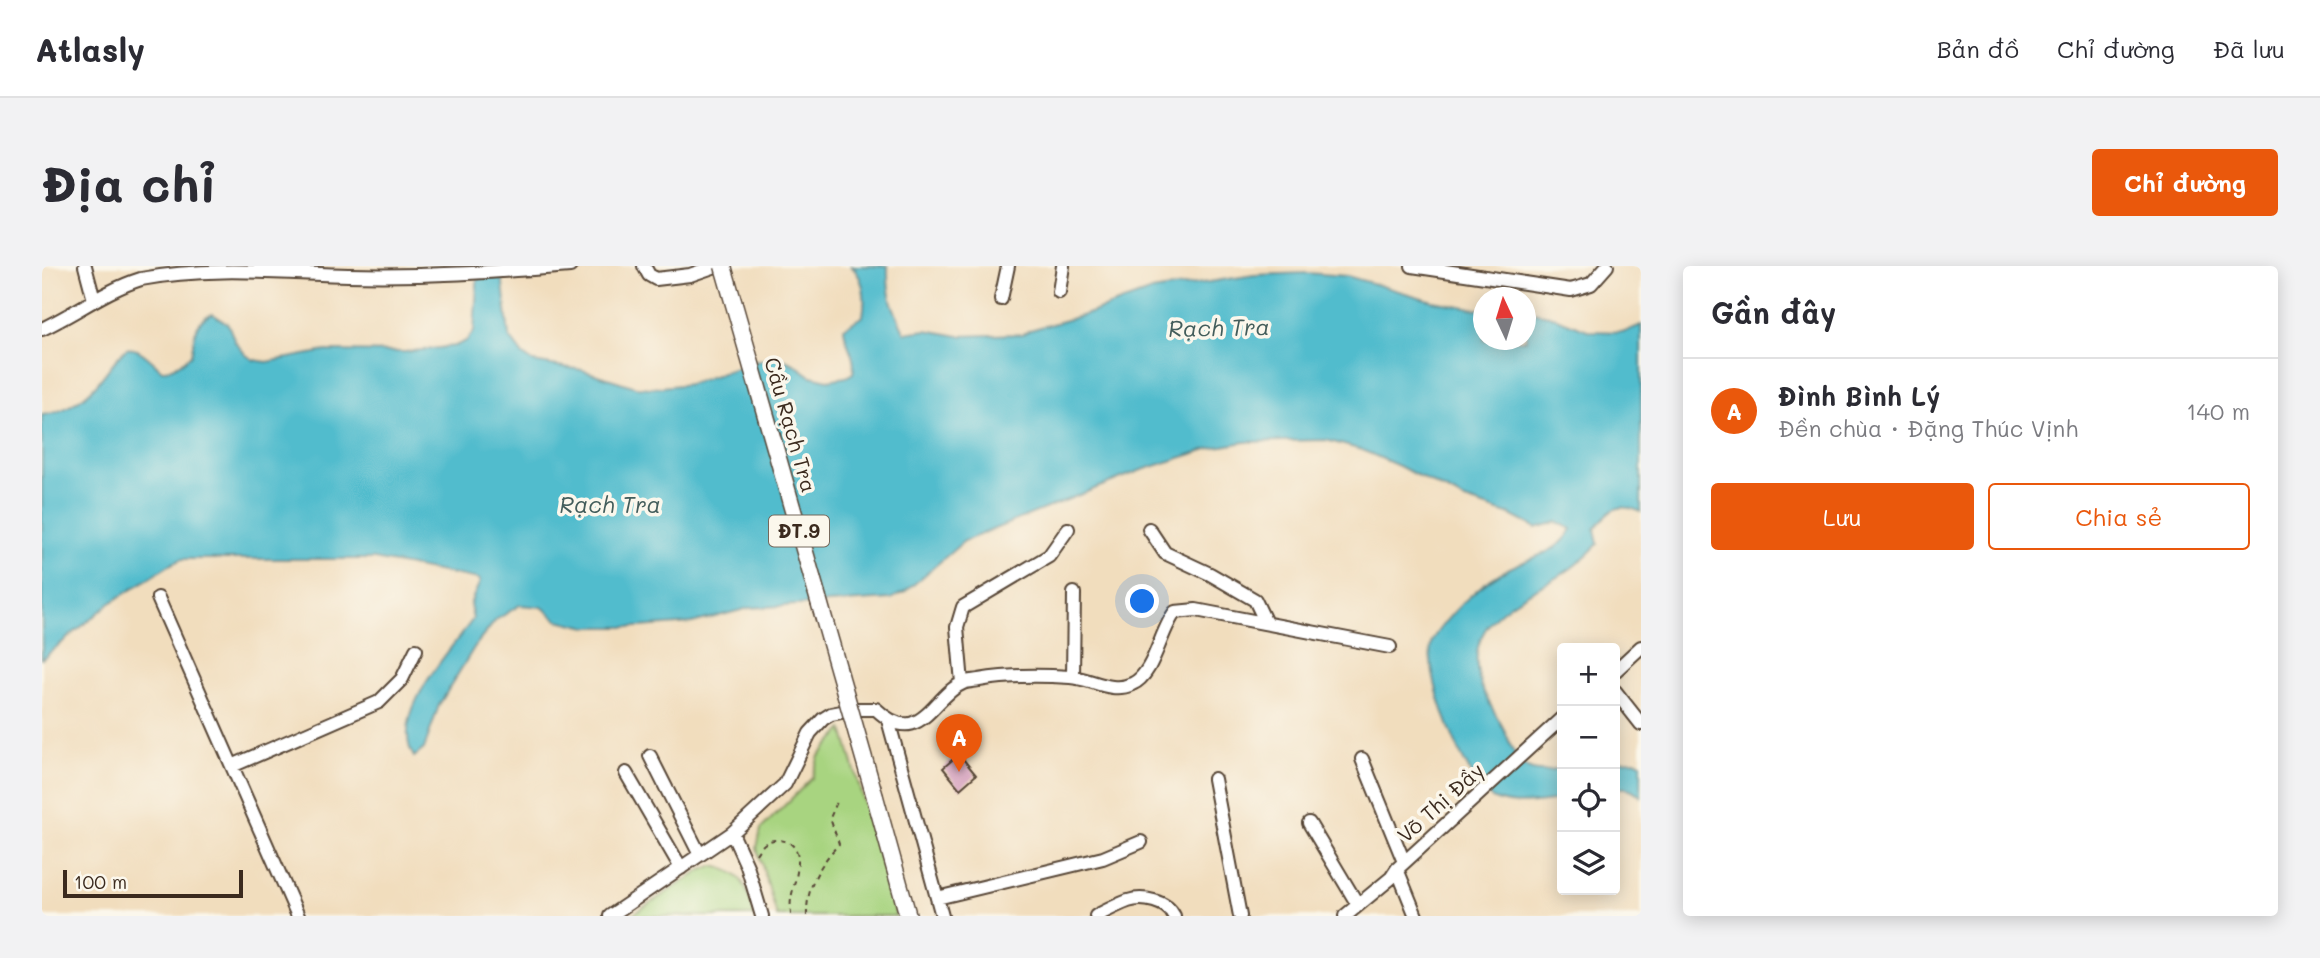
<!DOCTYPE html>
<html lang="vi">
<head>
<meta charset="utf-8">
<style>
	body { margin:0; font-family:Mali,sans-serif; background:#f2f2f3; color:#2b2b33 }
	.controls { position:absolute; right:21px; bottom:21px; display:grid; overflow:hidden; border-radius:7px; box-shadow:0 4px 18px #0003 }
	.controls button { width:63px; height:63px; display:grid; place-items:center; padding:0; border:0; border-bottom:2px solid #e1e1e2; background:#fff; color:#2b2b33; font:35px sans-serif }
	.compass { position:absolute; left:1431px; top:21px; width:63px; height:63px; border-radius:50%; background:#fff; box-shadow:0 4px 18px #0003; rotate:356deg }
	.scale { position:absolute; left:21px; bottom:18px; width:180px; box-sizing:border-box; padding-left:7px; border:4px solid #3b2a1e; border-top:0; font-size:19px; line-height:24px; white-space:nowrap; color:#3b2a1e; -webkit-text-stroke:5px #fbf7ec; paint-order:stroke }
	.you { position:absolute; left:1101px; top:336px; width:24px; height:24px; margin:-18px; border:5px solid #fff; border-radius:50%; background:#1a73e8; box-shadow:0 0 0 10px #1a73e833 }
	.badge { display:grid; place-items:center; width:46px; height:46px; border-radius:50%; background:#ea580c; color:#fff; font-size:23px; font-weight:700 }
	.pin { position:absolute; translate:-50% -58px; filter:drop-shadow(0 2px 4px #0008) }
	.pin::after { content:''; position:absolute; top:37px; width:24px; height:21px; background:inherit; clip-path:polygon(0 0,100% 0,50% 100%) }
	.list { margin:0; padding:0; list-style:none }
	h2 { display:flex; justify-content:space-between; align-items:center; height:91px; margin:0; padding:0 28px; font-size:30px }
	h2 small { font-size:23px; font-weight:400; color:#7c7c81 }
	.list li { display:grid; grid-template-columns:46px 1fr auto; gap:21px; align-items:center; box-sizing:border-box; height:105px; padding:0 28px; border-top:2px solid #e1e1e2 }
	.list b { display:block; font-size:26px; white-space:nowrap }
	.list p { margin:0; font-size:23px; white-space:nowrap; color:#7c7c81 }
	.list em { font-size:23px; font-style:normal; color:#7c7c81 }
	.actions { display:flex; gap:14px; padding:21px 28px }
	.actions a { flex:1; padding:16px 0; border:2px solid #ea580c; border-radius:7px; text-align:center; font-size:24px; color:#ea580c }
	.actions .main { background:#ea580c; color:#fff }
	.icon { flex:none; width:38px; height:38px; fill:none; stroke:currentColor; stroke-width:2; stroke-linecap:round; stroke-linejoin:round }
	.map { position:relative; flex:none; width:1599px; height:650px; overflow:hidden; border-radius:7px }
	header { display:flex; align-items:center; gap:42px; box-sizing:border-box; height:98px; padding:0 35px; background:#fff; border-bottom:2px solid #e1e1e2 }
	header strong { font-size:33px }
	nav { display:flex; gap:38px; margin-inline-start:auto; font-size:24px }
	.intro { display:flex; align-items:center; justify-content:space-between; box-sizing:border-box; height:168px; padding:0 42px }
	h1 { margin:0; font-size:49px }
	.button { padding:18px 32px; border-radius:7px; background:#ea580c; color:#fff; font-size:24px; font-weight:700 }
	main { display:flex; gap:42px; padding:0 42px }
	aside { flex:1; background:#fff; border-radius:7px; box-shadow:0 4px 18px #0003 }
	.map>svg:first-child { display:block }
</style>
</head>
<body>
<header>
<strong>Atlasly</strong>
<nav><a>Bản đồ</a><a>Chỉ đường</a><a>Đã lưu</a></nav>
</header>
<div class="intro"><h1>Địa chỉ</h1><a class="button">Chỉ đường</a></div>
<main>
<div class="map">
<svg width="1599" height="650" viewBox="0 0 1599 650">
	<rect width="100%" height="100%" fill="#fbf7ec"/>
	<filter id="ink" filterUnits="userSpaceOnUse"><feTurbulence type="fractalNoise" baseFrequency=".0143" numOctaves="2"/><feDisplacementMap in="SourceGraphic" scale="14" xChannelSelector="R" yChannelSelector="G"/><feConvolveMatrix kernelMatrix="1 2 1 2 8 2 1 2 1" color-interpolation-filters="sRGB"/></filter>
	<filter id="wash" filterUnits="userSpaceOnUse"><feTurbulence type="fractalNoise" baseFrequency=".00686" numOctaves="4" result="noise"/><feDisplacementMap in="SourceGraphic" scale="28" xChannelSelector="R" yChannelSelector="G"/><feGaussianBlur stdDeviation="1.57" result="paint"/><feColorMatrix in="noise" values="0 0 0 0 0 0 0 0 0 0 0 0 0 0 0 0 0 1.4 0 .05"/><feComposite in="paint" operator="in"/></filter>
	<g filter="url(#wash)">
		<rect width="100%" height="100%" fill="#f1ddbd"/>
		<path fill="#a8d480" stroke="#727f4f" stroke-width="2" d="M801 463 854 650H735L715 582 719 563 770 512 777 490Z
			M670 600C703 605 704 622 713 650H588L660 604Z"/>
		<path fill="#51bccd" stroke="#467376" stroke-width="2" d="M433 0H459L467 70 481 89 491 96 540 104 594 121 610 122 648 118 712 96 736 91 752 98 769 110 786 114 804 111 811 107C815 90 803 79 802 62L821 50C824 32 823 13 809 0H846C845 29 850 41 863 67L884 64 917 70 981 68 988 64 1039 50 1110 25 1212 9 1265 7 1305 10 1391 35 1441 44 1442 74H1484V45L1507 49 1548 65 1583 66 1599 59V246C1575 235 1566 245 1553 263L1556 278C1547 287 1538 296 1528 303 1487 331 1421 348 1437 413 1442 433 1457 451 1465 470 1476 502 1486 510 1520 503V534C1498 536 1473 542 1452 533 1423 519 1383 409 1389 379 1390 374 1393 369 1396 365 1414 341 1441 315 1468 302 1489 291 1519 286 1530 263L1515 256 1494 262 1469 249 1423 234 1357 200 1320 184 1284 174 1203 176 1169 182 1097 205 922 275 863 326 849 333 707 342 650 357 597 361H545L516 354 500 341 478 339 454 354 433 380 397 439 382 483 372 491C346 449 408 385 431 353L428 338 438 316 437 313 332 293H140L129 298 67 338 0 393V149C19 148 42 133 54 119 64 107 72 94 84 83 98 80 109 95 120 104 130 105 141 96 149 89 153 73 151 53 171 48L186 58 193 76 204 89 212 94 225 96 284 85 363 86 413 80 424 75 432 65 436 4Z
			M1593 494 1599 497V531C1591 522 1584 521 1573 522V495Z"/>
		<g id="blocks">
			<path fill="#d7a3bf" d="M917 488 934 509 918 523 901 502Z"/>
		</g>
	</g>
	<g filter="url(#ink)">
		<use href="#blocks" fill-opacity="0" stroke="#564536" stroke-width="2"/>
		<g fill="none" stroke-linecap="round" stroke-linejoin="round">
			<g stroke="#564536" stroke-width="16">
				<path id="minor" d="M43 0 52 34
					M602 0 607 9 614 13 648 9 674 0
					M1370 0 1529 24 1549 18 1565 0
					M1017 26 1021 0
					M959 33 966 0
					M0 63C34 47 64 24 99 13 166 0 238 7 306 9 380 11 454 6 528 0
					M1107 263 1123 287 1168 308 1213 334 1224 357
					M116 332 256 650
					M1573 405 1599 381
					M1031 411 1032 327
					M920 417 915 361 921 341 1007 290 1026 263
					M1573 425 1599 458
					M846 454 900 650
					M608 490 658 589
					M1320 493 1362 596
					M190 500 337 436 360 413 374 384
					M584 507 639 602
					M1172 513 1198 650
					M1267 557 1316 639
					M1355 603 1374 650
					M895 632 1061 592 1099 576
					M568 650 690 567
					M720 650 705 600 690 567 743 518 768 467 781 453 789 448 815 443H834C878 485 891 429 921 417 926 415 932 415 937 414 966 409 999 409 1028 411 1049 412 1069 428 1090 418 1112 409 1118 365 1133 346L1154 344 1348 381
					M1054 650C1064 645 1075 639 1086 635 1101 630 1125 635 1132 650
					M1303 650 1349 612 1355 603 1520 452"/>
			</g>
			<g stroke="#564536" stroke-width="19">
				<path id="major" d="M833 531 866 650"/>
			</g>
			<path stroke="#564536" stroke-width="2" stroke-dasharray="5 5" stroke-linecap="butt" d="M714 588C719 580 725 573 736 574 769 576 752 614 749 633 748 639 749 644 749 650
				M765 650C764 621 778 598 797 578L788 552 795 536"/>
			<use href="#minor" stroke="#fff" stroke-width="12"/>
			<use href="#major" stroke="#fff" stroke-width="16"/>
			<g stroke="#564536" stroke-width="19" stroke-linecap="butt">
				<path id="major-bridge" d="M681 0 833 531"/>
			</g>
			<use href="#major-bridge" stroke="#fff" stroke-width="16"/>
		</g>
	</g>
	<g text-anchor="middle" stroke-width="7" stroke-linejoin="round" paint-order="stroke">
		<rect fill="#fbf7ec" stroke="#75685c" stroke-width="2" x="727" y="249.5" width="60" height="31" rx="5"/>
		<g font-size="19" font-weight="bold" fill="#3b2a1e">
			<text x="757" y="272">ĐT.9</text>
		</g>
		<g font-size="21" fill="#3b2a1e" stroke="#fbf7ec">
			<text transform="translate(748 159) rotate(74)" y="7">Cầu Rạch Tra</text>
			<text transform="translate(1399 537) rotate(-42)" y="7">Võ Thị Đầy</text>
		</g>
		<g font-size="23" font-style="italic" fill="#435d5b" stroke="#fbf7ec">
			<text transform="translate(1177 62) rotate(-1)" y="8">Rạch Tra</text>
			<text x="568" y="247">Rạch Tra</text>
		</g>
	</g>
</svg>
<div class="controls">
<button>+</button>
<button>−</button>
<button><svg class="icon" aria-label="locate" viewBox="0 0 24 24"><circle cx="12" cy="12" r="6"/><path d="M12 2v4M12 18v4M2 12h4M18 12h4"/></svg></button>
<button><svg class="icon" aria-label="layers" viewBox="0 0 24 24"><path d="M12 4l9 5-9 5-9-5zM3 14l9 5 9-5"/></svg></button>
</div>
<svg class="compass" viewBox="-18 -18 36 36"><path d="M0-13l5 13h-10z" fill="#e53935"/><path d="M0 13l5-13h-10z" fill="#7c7c81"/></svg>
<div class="scale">100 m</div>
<div class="you"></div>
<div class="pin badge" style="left:917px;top:506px">A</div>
</div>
<aside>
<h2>Gần đây<small></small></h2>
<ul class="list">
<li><span class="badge">A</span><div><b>Đình Bình Lý</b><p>Đền chùa · Đặng Thúc Vịnh</p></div><em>140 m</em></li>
</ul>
<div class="actions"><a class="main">Lưu</a><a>Chia sẻ</a></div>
</aside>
</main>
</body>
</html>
